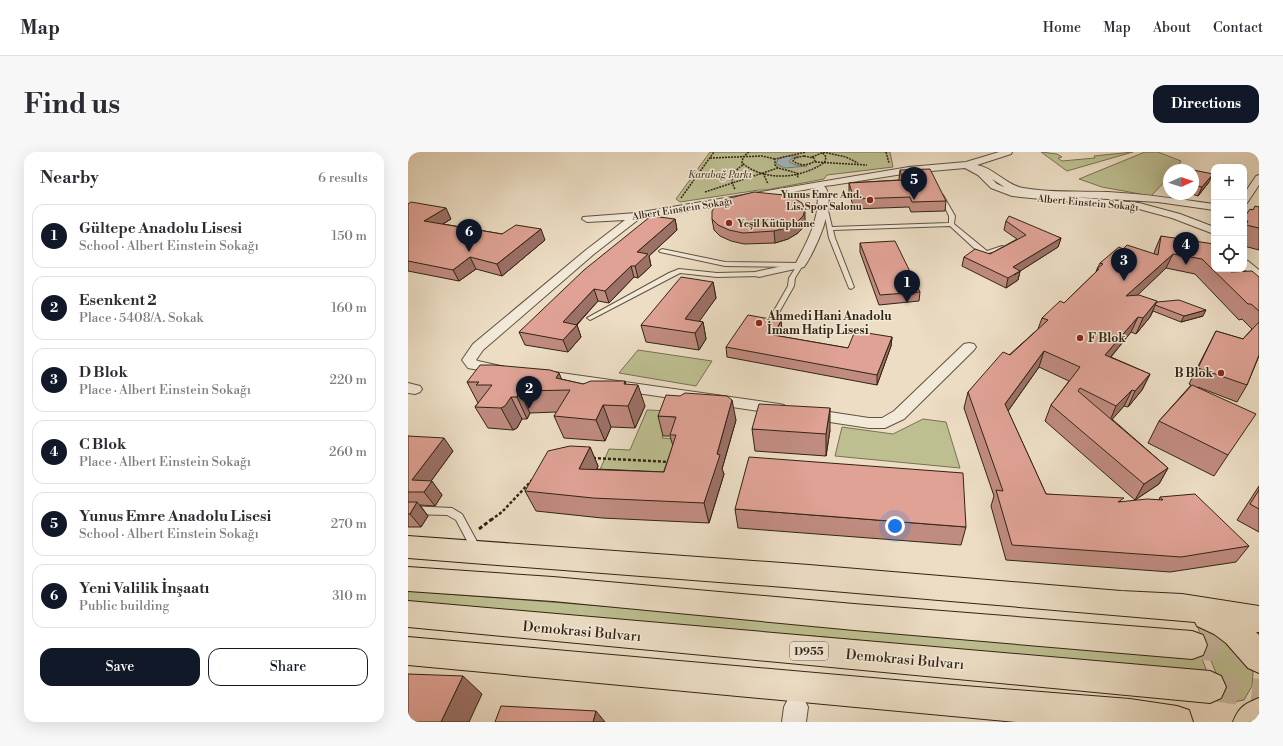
<!DOCTYPE html>
<html lang="en">
<head>
<meta charset="utf-8">
<style>
	body { margin:0; font-family:"Libre Bodoni",serif; background:#f7f7f7; color:#2b2b33 }
	.controls { position:absolute; right:12px; top:12px; display:grid; overflow:hidden; border-radius:8px; box-shadow:0 4px 16px #0002 }
	.controls button { width:36px; height:36px; display:grid; place-items:center; padding:0; border:0; border-bottom:1px solid #e1e1e2; background:#fff; color:#2b2b33; font:20px sans-serif }
	.compass { position:absolute; left:755px; top:12px; width:36px; height:36px; border-radius:50%; background:#fff; box-shadow:0 4px 16px #0002; rotate:87deg }
	.you { position:absolute; left:487px; top:374px; width:14px; height:14px; margin:-10px; border:3px solid #fff; border-radius:50%; background:#1a73e8; box-shadow:0 0 0 6px #1a73e833 }
	.badge { display:grid; place-items:center; width:26px; height:26px; border-radius:50%; background:#111827; color:#fff; font-size:13px; font-weight:700 }
	.pin { position:absolute; translate:-50% -33px; filter:drop-shadow(0 1px 2px #0008) }
	.pin::after { content:''; position:absolute; top:21px; width:14px; height:12px; background:inherit; clip-path:polygon(0 0,100% 0,50% 100%) }
	.list { margin:0; padding:0; list-style:none }
	h2 { display:flex; justify-content:space-between; align-items:center; height:52px; margin:0; padding:0 16px; font-size:17px }
	h2 small { font-size:13px; font-weight:400; color:#7c7c81 }
	.list li { display:grid; grid-template-columns:26px 1fr auto; gap:12px; align-items:center; box-sizing:border-box; height:64px; margin:0 8px 8px; padding:0 8px; border:1px solid #e1e1e2; border-radius:12px }
	.list b { display:block; font-size:15px; white-space:nowrap }
	.list p { margin:0; font-size:13px; white-space:nowrap; color:#7c7c81 }
	.list em { font-size:13px; font-style:normal; color:#7c7c81 }
	.actions { display:flex; gap:8px; padding:12px 16px }
	.actions a { flex:1; padding:9px 0; border:1px solid #111827; border-radius:12px; text-align:center; font-size:14px; color:#111827 }
	.actions .main { background:#111827; color:#fff }
	.icon { flex:none; width:22px; height:22px; fill:none; stroke:currentColor; stroke-width:2; stroke-linecap:round; stroke-linejoin:round }
	.map { position:relative; flex:none; width:851px; height:570px; overflow:hidden; border-radius:12px }
	header { display:flex; align-items:center; gap:24px; box-sizing:border-box; height:56px; padding:0 20px; background:#fff; border-bottom:1px solid #e1e1e2 }
	header strong { font-size:19px }
	nav { display:flex; gap:22px; margin-inline-start:auto; font-size:14px }
	.intro { display:flex; align-items:center; justify-content:space-between; box-sizing:border-box; height:96px; padding:0 24px }
	h1 { margin:0; font-size:28px }
	.button { padding:10px 18px; border-radius:12px; background:#111827; color:#fff; font-size:14px; font-weight:700 }
	main { display:flex; gap:24px; padding:0 24px }
	aside { flex:1; background:#fff; border-radius:12px; box-shadow:0 4px 16px #0002 }
	.map>svg:first-child { display:block }
</style>
</head>
<body>
<header>
<strong>Map</strong>
<nav><a>Home</a><a>Map</a><a>About</a><a>Contact</a></nav>
</header>
<div class="intro"><h1>Find us</h1><a class="button">Directions</a></div>
<main>
<aside>
<h2>Nearby<small>6 results</small></h2>
<ul class="list">
<li><span class="badge">1</span><div><b>Gültepe Anadolu Lisesi</b><p>School · Albert Einstein Sokağı</p></div><em>150 m</em></li>
<li><span class="badge">2</span><div><b>Esenkent 2</b><p>Place · 5408/A. Sokak</p></div><em>160 m</em></li>
<li><span class="badge">3</span><div><b>D Blok</b><p>Place · Albert Einstein Sokağı</p></div><em>220 m</em></li>
<li><span class="badge">4</span><div><b>C Blok</b><p>Place · Albert Einstein Sokağı</p></div><em>260 m</em></li>
<li><span class="badge">5</span><div><b>Yunus Emre Anadolu Lisesi</b><p>School · Albert Einstein Sokağı</p></div><em>270 m</em></li>
<li><span class="badge">6</span><div><b>Yeni Valilik İnşaatı</b><p>Public building</p></div><em>310 m</em></li>
</ul>
<div class="actions"><a class="main">Save</a><a>Share</a></div>
</aside>
<div class="map">
<svg width="851" height="570" viewBox="0 0 851 570">
	<rect width="100%" height="100%" fill="#ecddc4"/>
	<filter id="stains"><feTurbulence type="fractalNoise" baseFrequency=".005" numOctaves="4"/><feColorMatrix values="0 0 0 0 .2 0 0 0 0 .09 0 0 0 0 .02 0 0 0 .5 -.17"/></filter>
	<radialGradient id="worn" r=".72"><stop offset=".6" stop-color="#630" stop-opacity="0"/><stop offset="1" stop-color="#630" stop-opacity=".3"/></radialGradient>
	<path fill="#bdbf91" stroke="#787252" d="M302 0H482L485 15 419 23 416 27 358 38H351L272 50 268 47Z
		M633 0 649 2 654 5 650 6 654 9 687 6 686 4 725 0 659 19Z
		M737 0H750L773 9 767 18H761V25L743 44 694 35 671 27Z
		M230 198 304 209 288 234 211 221Z
		M239 258 264 259 254 286 267 287 251 332 187 329 201 297 222 298Z
		M515 267 538 270 552 316 427 304 434 275 485 282Z
		M0 439 233 457 675 495 794 507 800 522 417 485 233 471 0 451Z
		M788 471 802 474 841 509 845 521 844 534 836 548 820 551Z"/>
	<path fill="#9fb8c0" stroke="#737d7b" d="M380 4H391L383 7 381 10 388 13 399 14 377 16 368 12 370 7Z"/>
	<g fill="none" stroke-linecap="round" stroke-linejoin="round">
		<path stroke="#c7b8a1" stroke-width="28" stroke-dasharray="28 14" stroke-linecap="butt" d="M784 493 851 499
			M802 535 851 541"/>
		<g stroke="#60523f" stroke-width="2">
			<path id="service" d="M531 42 535 43 547 64 546 72 579 99 594 94 596 95V97L576 102 566 96 542 74 425 78 427 86 446 135 443 137 441 136 421 86 415 53 419 54 424 75 541 71V64L531 43Z
				M254 97 317 110 392 111 395 113 387 126 386 134 369 164 366 166 363 164 380 134 381 126 388 115 317 114 252 100 251 99Z
				M271 117 309 121 351 120 354 122 351 124 309 125 272 121 184 167 182 168 179 166 261 121Z
				M0 354 44 356 54 362 73 397 71 400 68 401 65 400 48 368 39 363 0 362Z"/>
		</g>
		<g stroke="#60523f" stroke-width="2">
			<path id="minor" d="M591 0H604L603 2 569 13C586 16 598 33 615 36 643 41 672 39 700 40 736 42 771 47 806 52V58L750 50 666 45 731 51 772 62 806 75V82L764 66 731 57 604 44 583 36 570 23 557 16 501 21 425 33 416 34C431 49 406 101 396 115L351 125 347 124 345 122 347 120 388 111C400 88 413 65 409 38L406 36 294 57 231 67 186 102 75 198 68 208 70 209 97 215 99 218 97 221 92 222 60 216 54 208 65 192 178 98 217 68 179 70 174 67 175 65 228 61 501 15 558 10ZM584 27 595 34 596 35 589 32Z
				M851 23V33L839 51 836 52V42L848 24Z
				M836 108 840 109 851 118V127L847 126 836 117Z
				M561 191 566 192 568 195 566 198 496 267 477 276H461L402 267 397 266 394 262 397 258 402 257 461 266H474L486 259 556 192Z
				M132 218 371 252 376 253 379 257 376 261 371 262 127 226 125 223 127 220Z
				M0 231 12 234 14 237 12 240 7 242 0 241Z
				M388 543 396 547 400 555 398 570H374L376 555 380 547Z"/>
		</g>
		<g stroke="#322413" stroke-width="2">
			<path id="trunk" d="M0 384 401 413 713 439 774 442 851 454V480H848L851 483V521L840 516 818 491 806 482 789 474 787 470 401 437 0 406Z
				M0 415 145 425 446 452 784 479 795 483 799 493 795 503 784 507 446 478 145 449 0 439Z
				M0 449 802 519 813 524 818 535 813 546 802 551 0 475Z
				M0 485 544 533 722 547 769 554 781 558 785 570H608L0 513Z
				M851 546V570H825C831 555 836 552 851 546Z"/>
		</g>
		<path stroke="#322413" stroke-width="1.5" stroke-dasharray="2 1" stroke-linecap="butt" d="M341 0 335 5 334 11C357 30 393 27 417 10L418 5 414 0
			M415 0 438 5 450 11
			M478 0 481 11
			M396 4 406 6 407 9C400 14 392 14 385 9L387 6Z
			M404 5 416 0
			M302 6 354 4 367 7
			M407 10 459 13
			M370 16 367 13V7L398 0
			M355 21 360 32
			M327 37C320 25 326 19 336 12
			M297 40 370 16 389 21 390 26
			M273 46 306 0"/>
		<path stroke="#322413" stroke-width="2.5" stroke-dasharray="3 2" stroke-linecap="butt" d="M185 306 262 310
			M83 368 94 360 126 326"/>
		<path stroke="#322413" stroke-width="3" stroke-dasharray="4 2.5" stroke-linecap="butt" d="M71 377 84 367"/>
		<use href="#service" fill="#f3e9d9" fill-rule="evenodd"/>
		<use href="#minor" fill="#f3e9d9" fill-rule="evenodd"/>
		<use href="#trunk" fill="#ecddc4" fill-rule="evenodd"/>
	</g>
	<path fill="#c08b80" stroke="#322413" d="M492 18 538 49 537 59 503 60 501 55 446 57 441 40V31L491 28Z
		M785 18 801 30 790 44 784 42H785Z
		M0 52 43 67 35 72 94 82 137 88 94 124 68 117 51 129 0 119Z
		M851 55V98L836 94V66L845 58Z
		M267 67 269 78 241 104 243 114 230 126 226 125 201 151 190 149 169 173 173 185 160 200 117 193 111 180Z
		M304 67 397 68 396 75 390 81 380 87 367 91 336 92 323 89 312 84 306 78Z
		M598 69 653 86 650 95 612 119 610 128 598 136 554 114 556 105 582 102 609 87 596 78Z
		M753 84 823 120 851 125V204L839 233 829 250 790 235 820 303 806 324 740 291 751 269 783 233 781 232 808 179 835 187 844 177 834 167 831 168 787 122 758 116 729 143 749 150 795 164 773 170 745 159 742 165 728 182 723 180 703 205 742 222 734 238 720 255 716 254 704 267 760 316 751 332 727 348 637 269 643 253 661 229 631 215 600 259 638 342 714 350 751 348 752 345 841 394 828 410 762 420 598 408 583 354 586 344 556 256 560 240 630 177 634 166 656 151 688 120 689 117 692 111 746 102 747 98Z
		M452 91 512 140 511 149 471 153 452 100Z
		M305 130 308 146 291 169 295 170 298 187 291 198 238 190 233 173Z
		M373 169 374 178 371 184 440 196 484 185 483 194 469 233 319 205 318 195Z
		M151 221 153 227 175 232H218L237 254 227 276 203 275 197 289 156 286 146 264 149 260 122 261 119 267H114L109 276 105 278 80 276 67 255 70 251 59 230Z
		M250 264 328 268 314 317 316 322 301 371 194 366 128 359 117 339 182 295 190 314 189 317 256 320 265 294 262 284H255Z
		M344 277 422 278 418 304 347 299Z
		M0 284 45 299 23 329 34 343 27 354 12 353 20 364 13 375H0Z
		M851 334V380L829 368Z
		M327 357 558 375 553 393 330 376Z"/>
	<path fill="#9c7168" stroke="#322413" d="M805 22 801 30 790 44 794 35Z
		M38 56 43 67 22 80 16 69Z
		M397 58V68L396 75 390 81 380 87 367 91 366 79Z
		M267 67 269 78 241 104 243 114 230 126 227 114 229 100Z
		M133 77 137 88 94 124 89 112Z
		M653 86 650 95 606 123 612 119 610 128 598 136 600 126 605 115Z
		M765 102 758 116 712 160 718 144Z
		M62 105 68 117 51 129 45 118Z
		M223 114 226 125 201 151 197 139Z
		M305 130 308 146 283 181 277 167Z
		M186 137 190 149 160 182 155 170Z
		M749 149 742 165 728 182 735 166Z
		M798 158 795 164 773 170 776 164Z
		M730 165 723 180 691 219 697 203Z
		M373 169 374 178 366 192 365 183Z
		M295 170 298 187 291 198 287 181Z
		M169 173 173 185 160 200 155 188Z
		M484 185 483 194 469 233V223Z
		M636 199 631 215 593 269 597 252Z
		M151 221 158 238 148 226Z
		M742 222 734 238 720 255 727 239Z
		M217 229 223 247 230 233 237 254 227 276 220 254 216 232Z
		M724 238 716 254 701 271 708 254Z
		M111 239 122 261 119 267 109 245Z
		M103 245 114 267 109 276 105 278 93 256Z
		M324 248 328 268 314 317 316 322 301 371 296 351 309 302Z
		M195 253 203 275 197 289 188 268Z
		M422 256V278L418 304V282Z
		M36 286 45 299 15 340 4 328Z
		M182 295 190 314 180 336 171 317Z
		M760 316 751 332 727 348 736 332Z
		M24 329 34 343 27 354 16 340Z
		M9 350 20 364 13 375 2 362Z
		M55 524 74 542 61 570H33Z
		M188 559 197 570H185Z"/>
	<path fill="#dfa295" stroke="#322413" d="M522 17 538 49 504 50 502 45 446 47 441 31 495 28 492 18Z
		M785 18 805 22 794 35 785 33Z
		M346 40 376 43 386 46 394 51 397 58 395 64 389 70 379 76 366 79 335 81 321 78 310 73 304 67V59L309 53 318 47Z
		M3 50 38 56 16 69 94 82 108 73 133 77 89 112 62 105 45 118 0 109V52Z
		M847 54 851 55V76L838 73 840 69 836 68V66L842 57 845 58Z
		M243 64 267 67 229 100 240 102 227 114H223L197 139 186 137 155 170 169 173 155 188 111 180 176 118Z
		M601 64 653 86 605 115 612 119 600 126 556 105 567 97 582 102 618 83 598 69Z
		M753 84 806 92V117H823V120L844 119 851 125V159L843 152H840L794 107 765 102 718 144 731 143 749 149 735 166 730 165 697 203 742 222 727 239 724 238 708 254 672 236 670 239 760 316 736 332 643 253 672 215 636 199 597 252 638 342 716 346 710 350 739 347 755 348 752 345 787 342 841 394 773 405 604 393 588 338 595 339 560 240 595 200 602 203 640 168 634 166 652 149 656 151 691 117H689L695 112 692 111 711 95 715 97 719 93 750 103Z
		M487 89 512 140 472 143 452 91Z
		M273 125 305 130 277 167 295 170 287 181 233 173Z
		M771 148 798 158 776 164 747 153 749 150Z
		M340 163 373 169 365 183 440 196 447 179 484 185 469 223 318 195Z
		M851 170V203L839 233 790 216 808 179 835 187Z
		M72 213H86L142 218 151 221 148 226 175 232 183 229H217L216 232 230 233 220 254 195 253 188 268 146 264 162 238 111 239 109 245H103L97 254 93 256 67 255 84 233H68L71 230H59Z
		M784 233 848 262 820 303 751 269Z
		M277 241 319 244 324 248 309 302 312 303 296 351 185 346 117 339 140 299 162 294 182 295 171 317 256 320 268 283H262L268 265 250 264 258 243 272 244Z
		M351 252 422 256 418 282 344 277Z
		M0 284 36 286 4 328 24 329 16 340H0Z
		M341 305 555 321 558 375 327 357Z
		M851 338V357L842 352Z
		M0 350H9L2 362H0Z
		M0 522 55 524 33 570H0Z
		M93 554 188 559 185 570H87Z"/>
	<g fill="#8f2418" stroke="#f3e9d9" stroke-width="1.5">
		<circle cx="462" cy="48" r="4"/>
		<circle cx="321" cy="71" r="4"/>
		<circle cx="351" cy="171" r="4"/>
		<circle cx="672" cy="186" r="4"/>
		<circle cx="813" cy="221" r="4"/>
	</g>
	<g text-anchor="middle" stroke-width="3" stroke-linejoin="round" paint-order="stroke">
		<g font-size="10" font-style="italic" fill="#554b32" stroke="#f3e9d9">
			<text x="312" y="26">Karabağ Parkı</text>
		</g>
		<g font-size="10" font-weight="bold" fill="#322413" stroke="#f3e9d9" text-anchor="end">
			<text x="454" y="46">Yunus Emre And.<tspan x="454" dy="12">Lis. Spor Salonu</tspan></text>
			<text x="329" y="75" text-anchor="start">Yeşil Kütüphane</text>
		</g>
		<g font-size="10" fill="#322413" stroke="#f3e9d9">
			<text transform="translate(680 50) rotate(5)" y="4">Albert Einstein Sokağı</text>
			<text transform="translate(274 56) rotate(-9)" y="4">Albert Einstein Sokağı</text>
		</g>
		<rect fill="#f3e9d9" stroke="#6c5f4e" stroke-width="1" x="382" y="490" width="38" height="18" rx="3"/>
		<g font-size="11" font-weight="bold" fill="#322413">
			<text x="401" y="503">D955</text>
		</g>
		<g font-size="12" font-weight="bold" fill="#322413" stroke="#f3e9d9" text-anchor="start">
			<text x="359" y="168">Ahmedi Hani Anadolu<tspan x="359" dy="14">İmam Hatip Lisesi</tspan></text>
			<text x="680" y="190">F Blok</text>
			<text x="805" y="225" text-anchor="end">B Blok</text>
		</g>
		<g font-size="14" fill="#322413" stroke="#f3e9d9">
			<text transform="translate(174 479) rotate(5)" y="5">Demokrasi Bulvarı</text>
			<text transform="translate(497 507) rotate(5)" y="5">Demokrasi Bulvarı</text>
		</g>
	</g>
	<rect width="100%" height="100%" filter="url(#stains)"/>
	<rect width="100%" height="100%" fill="url(#worn)"/>
</svg>
<div class="controls">
<button>+</button>
<button>−</button>
<button><svg class="icon" aria-label="locate" viewBox="0 0 24 24"><circle cx="12" cy="12" r="6"/><path d="M12 2v4M12 18v4M2 12h4M18 12h4"/></svg></button>
</div>
<svg class="compass" viewBox="-18 -18 36 36"><path d="M0-13l5 13h-10z" fill="#e53935"/><path d="M0 13l5-13h-10z" fill="#7c7c81"/></svg>
<div class="you"></div>
<div class="pin badge" style="left:499px;top:151px">1</div>
<div class="pin badge" style="left:121px;top:257px">2</div>
<div class="pin badge" style="left:716px;top:129px">3</div>
<div class="pin badge" style="left:778px;top:113px">4</div>
<div class="pin badge" style="left:506px;top:48px">5</div>
<div class="pin badge" style="left:61px;top:100px">6</div>
</div>
</main>
</body>
</html>
